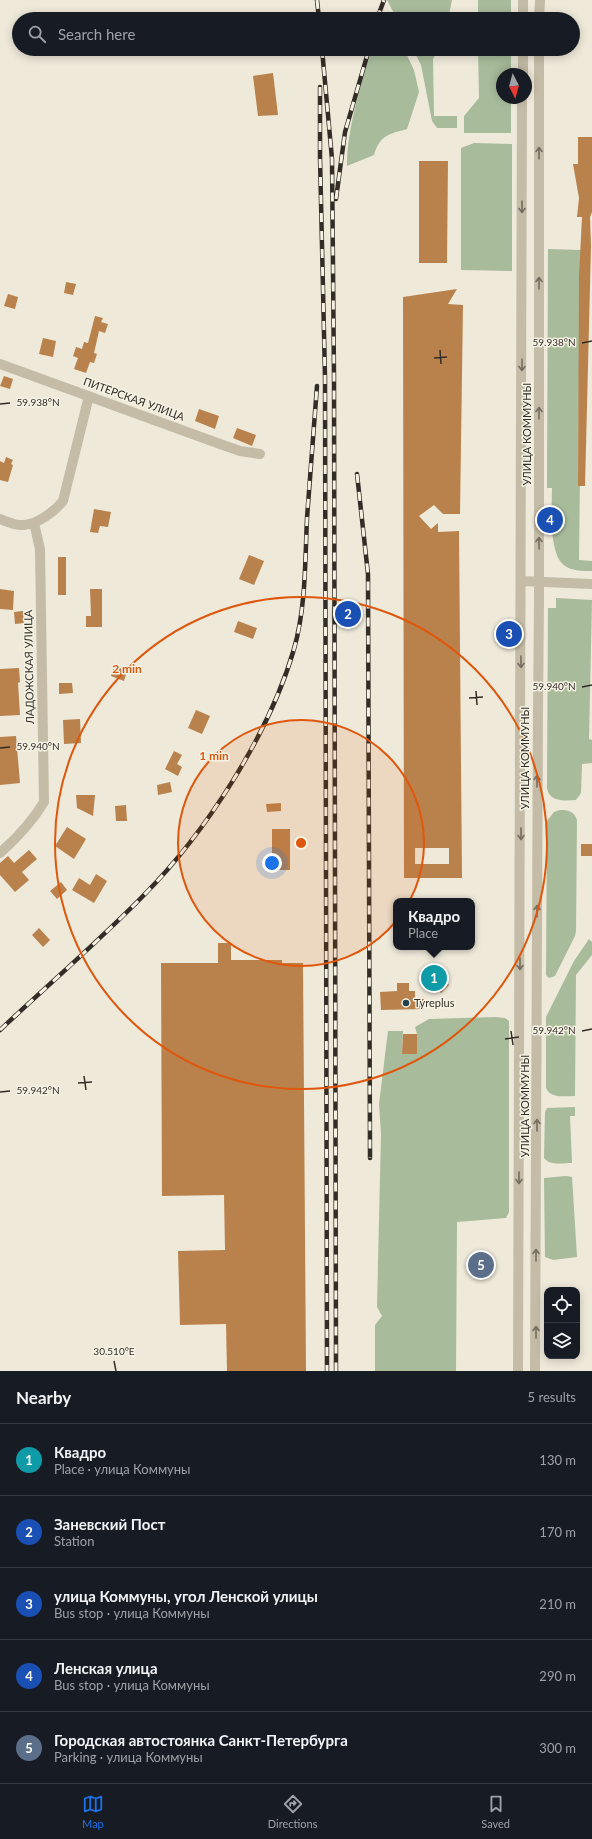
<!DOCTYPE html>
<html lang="en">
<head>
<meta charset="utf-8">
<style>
	body { margin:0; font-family:Lato,sans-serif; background:#242831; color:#f1f3f6 }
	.controls { position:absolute; right:12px; bottom:12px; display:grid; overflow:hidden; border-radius:8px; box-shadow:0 2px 10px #0003 }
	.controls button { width:36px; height:36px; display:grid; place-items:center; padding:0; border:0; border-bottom:1px solid #363941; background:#171b24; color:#f1f3f6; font:20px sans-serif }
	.compass { position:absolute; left:496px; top:68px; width:36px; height:36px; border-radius:50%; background:#171b24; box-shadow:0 2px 10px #0003; rotate:174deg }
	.you { position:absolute; left:272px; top:863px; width:14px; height:14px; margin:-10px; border:3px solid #fff; border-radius:50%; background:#1a73e8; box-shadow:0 0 0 6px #1a73e833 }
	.badge { display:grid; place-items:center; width:26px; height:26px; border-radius:50%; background:#1a73e8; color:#fff; font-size:13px; font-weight:700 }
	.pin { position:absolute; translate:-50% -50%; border:2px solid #fff; box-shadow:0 1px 4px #0006 }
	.popup { position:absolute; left:393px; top:898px; width:82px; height:52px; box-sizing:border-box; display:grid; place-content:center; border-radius:8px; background:#171b24; filter:drop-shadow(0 1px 3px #0005); font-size:13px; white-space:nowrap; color:#9ea1a6 }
	.popup b { font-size:15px; color:#f1f3f6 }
	.popup::after { content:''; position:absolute; left:50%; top:100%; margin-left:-8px; border:8px solid transparent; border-top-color:#171b24 }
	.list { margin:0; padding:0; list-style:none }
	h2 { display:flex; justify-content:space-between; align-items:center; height:52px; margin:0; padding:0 16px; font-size:17px }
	h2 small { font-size:13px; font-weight:400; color:#9ea1a6 }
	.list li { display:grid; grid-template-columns:26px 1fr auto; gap:12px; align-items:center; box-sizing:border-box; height:72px; padding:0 16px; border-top:1px solid #363941 }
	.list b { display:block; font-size:15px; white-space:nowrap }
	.list p { margin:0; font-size:13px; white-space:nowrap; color:#9ea1a6 }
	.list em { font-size:13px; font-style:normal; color:#9ea1a6 }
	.icon { flex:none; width:22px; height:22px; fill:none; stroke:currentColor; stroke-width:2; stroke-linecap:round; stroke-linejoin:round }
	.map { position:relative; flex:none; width:592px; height:1371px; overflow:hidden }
	.search { position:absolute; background:#171b24; box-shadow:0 2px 10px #0003; left:12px; right:12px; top:12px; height:44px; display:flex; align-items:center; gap:10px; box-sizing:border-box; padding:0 14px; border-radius:22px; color:#9ea1a6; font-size:15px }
	.sheet { height:412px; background:#171b24 }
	nav { display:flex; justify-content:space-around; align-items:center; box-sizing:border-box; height:56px; border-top:1px solid #363941; background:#171b24; font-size:11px; color:#9ea1a6 }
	nav a { display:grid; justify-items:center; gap:2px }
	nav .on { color:#1a73e8 }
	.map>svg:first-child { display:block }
</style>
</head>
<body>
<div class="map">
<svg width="592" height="1371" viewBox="0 0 592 1371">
	<rect width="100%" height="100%" fill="#eee9d9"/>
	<path fill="#a8bb9b" d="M387 0H452L448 19H397Z
		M478 0H511V19H478Z
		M371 49H404L414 70 419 92 407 129C389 134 380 135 374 155L347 166C347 127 361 87 371 49Z
		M413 49H438L433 59 434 116H457V128H437L432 121 421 65Z
		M478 49H511V74H502V98H511V133H464V116L479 98Z
		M474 143 512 144V271L461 270V148Z
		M548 249 581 250 578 473H580L579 560 592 561V571C582 571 573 571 565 566 548 555 552 506 552 488H547Z
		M556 598 592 600 589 739 592 740V763L582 764 581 793 576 800C565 801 549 802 547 788L548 608H556Z
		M560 810C568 810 574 811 577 820L576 931 575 936 555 976 549 978 546 975 547 821 554 812Z
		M589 939 592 942V955L576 975 575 1096C564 1096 551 1099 546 1088V1017L574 961Z
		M495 1017 505 1018 509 1021V1212L506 1218 457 1222 456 1371H375V1325L382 1316 377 1307 381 1134 379 1104 388 1031H403L402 1053 417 1054V1034L415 1027 429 1019Z
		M575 1107V1116H570L572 1163C563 1163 550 1166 544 1158L545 1112 547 1108Z
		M566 1176 572 1177 577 1257 553 1260 545 1257 544 1178Z"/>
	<path fill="#b9824c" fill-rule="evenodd" d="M273 73 278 115 258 116 253 76Z
		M578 137H592V212L590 217 591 246 585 486H578L579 276 582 217H577L579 198 573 164H578Z
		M419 161H448L447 263H419Z
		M66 282 76 284 73 295 64 293Z
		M457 289 448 304 463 305 460 514H443L434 505 419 516 431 529 438 523V532L459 531 462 878H404L403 297ZM415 848H449V864H415Z
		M8 294 18 297 15 309 4 306Z
		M95 316 103 318 101 322 108 324 105 333 99 331 94 353 97 354 94 363 90 362 86 373 74 369 78 358 73 356 76 347 82 349 84 342 88 343Z
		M43 338 56 341 53 357 39 354Z
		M4 376 13 379 10 389 0 386Z
		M199 409 219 416 215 429 195 421Z
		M237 428 256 435 252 446 233 438Z
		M6 457 13 460 11 464 13 465 8 482 0 480V461L4 463Z
		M94 509 111 512 108 527 100 526 98 533 90 532Z
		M249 555 264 561 254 585 239 579Z
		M58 557H66V595H58Z
		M0 589 14 591 13 610 0 609Z
		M90 589H102V627H86V616H91Z
		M23 611 24 623 15 624 14 612Z
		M238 621 257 628 253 639 234 632Z
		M114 666 127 671 124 681 111 676Z
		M19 668 20 682 18 683 20 715 0 716V669Z
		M59 683H72L73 693 59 694Z
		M196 710 210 716 202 734 188 728Z
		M80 719 81 743 64 744 63 720Z
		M16 736 20 783 0 785V737Z
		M174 751 182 755 177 764 182 767 178 776 165 769Z
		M170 782 172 792 158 795 157 785Z
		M76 795H95L93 816 77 808Z
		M281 803V811L267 812 266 804Z
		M126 805 127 821H116L115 806Z
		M67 827 86 839 74 859 55 846Z
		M272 829H290V870H272Z
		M581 844H592V856H581Z
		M29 850 37 859 22 872 29 880 15 892 0 875V863L8 856 14 863Z
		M96 874 107 881 94 903 72 890 79 878 90 885Z
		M61 882 67 890 57 899 50 891Z
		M39 928 50 940 43 947 32 935Z
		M218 943H231V960H282V963H303L306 1371H227L226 1324 180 1325 178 1251 225 1250 224 1195 162 1196 161 963H218Z
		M428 964 449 985 441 993 420 972Z
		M397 983H409V991H415V999H424V1009L381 1010 380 992 397 991Z
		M403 1034H417V1054H402Z"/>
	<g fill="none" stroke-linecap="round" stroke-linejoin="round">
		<path stroke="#c4bca7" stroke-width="10" d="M523 19V0
			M539 19 540 0
			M523 74V49
			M0 364 220 444 240 451 260 454
			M0 519C8 522 16 526 24 525 38 524 55 511 63 501L89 396
			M521 581 592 584
			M0 853C18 837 32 822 44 802L40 549 34 523
			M518 1371 522 98
			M535 1371 538 711 539 601V49"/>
		<g stroke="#322d26" stroke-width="4.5">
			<path id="rail" d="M317 0 319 19
				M377 19 384 0
				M322 49 332 159 334 377 336 1371
				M320 87V157L325 377 327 1371
				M336 199 345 132 369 49
				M357 474 368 574 370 1158
				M0 1030C48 985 98 942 144 895 206 832 269 735 294 649 306 607 305 561 307 518 310 473 314 429 317 386"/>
		</g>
		<use href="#rail" stroke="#f6f3e5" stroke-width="3" stroke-dasharray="9" stroke-linecap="butt"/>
	</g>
	<defs><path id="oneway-shaft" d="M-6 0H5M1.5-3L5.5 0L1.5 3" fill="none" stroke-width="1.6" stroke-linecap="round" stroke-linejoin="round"/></defs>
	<g stroke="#746d60">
		<use href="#oneway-shaft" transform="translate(539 153) rotate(-90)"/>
		<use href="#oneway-shaft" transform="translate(522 207) rotate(90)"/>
		<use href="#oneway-shaft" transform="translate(539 283) rotate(-90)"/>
		<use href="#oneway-shaft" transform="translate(522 365) rotate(90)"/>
		<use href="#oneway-shaft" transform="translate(539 413) rotate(-90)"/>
		<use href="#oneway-shaft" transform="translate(539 543) rotate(-91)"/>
		<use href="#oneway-shaft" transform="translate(521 662) rotate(90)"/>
		<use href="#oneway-shaft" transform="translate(537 781) rotate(-90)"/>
		<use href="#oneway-shaft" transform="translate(521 834) rotate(90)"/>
		<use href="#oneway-shaft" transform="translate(537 911) rotate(-90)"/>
		<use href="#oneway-shaft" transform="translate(520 964) rotate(90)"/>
		<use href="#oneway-shaft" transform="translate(537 1125) rotate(-90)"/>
		<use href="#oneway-shaft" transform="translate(519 1178) rotate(90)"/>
		<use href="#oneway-shaft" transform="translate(536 1255) rotate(-90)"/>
		<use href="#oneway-shaft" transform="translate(536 1332) rotate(-90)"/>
	</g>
	<path fill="none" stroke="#322d26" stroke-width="1.5" d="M582 343 592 341M440 350 441 364M434 358 447 357M0 404 10 403M582 687 592 685M476 691 477 705M469 698 483 697M0 748 10 747M511 1031 513 1045M582 1031 592 1029M505 1039 519 1037M84 1076 86 1090M78 1083 92 1082M0 1092 10 1091M114 1361 116 1371"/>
	<circle cx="301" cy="843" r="123" fill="#df570d" fill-opacity=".12"/>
	<g fill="none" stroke="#df570d" stroke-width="2">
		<circle cx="301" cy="843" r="123"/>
		<circle cx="301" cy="843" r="246"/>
	</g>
	<circle fill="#21404e" stroke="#f6f3e5" stroke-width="1.5" cx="406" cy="1003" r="4"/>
	<g text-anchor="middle" stroke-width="3" stroke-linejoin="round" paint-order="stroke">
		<g font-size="11" fill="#322d26" stroke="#f6f3e5">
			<text transform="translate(134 399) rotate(20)" y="4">ПИТЕРСКАЯ УЛИЦА</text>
			<text transform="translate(527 434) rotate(-90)" y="4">УЛИЦА КОММУНЫ</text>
			<text transform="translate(29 667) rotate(-91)" y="4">ЛАДОЖСКАЯ УЛИЦА</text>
			<text transform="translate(525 758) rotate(-90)" y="4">УЛИЦА КОММУНЫ</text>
			<text transform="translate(525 1106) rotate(-90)" y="4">УЛИЦА КОММУНЫ</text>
		</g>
		<g font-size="11" fill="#322d26" stroke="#f6f3e5" text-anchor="start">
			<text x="414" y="1007">Tyreplus</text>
		</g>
	</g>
	<g font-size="10" text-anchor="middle" fill="#322d26" stroke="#f6f3e5" stroke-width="3" stroke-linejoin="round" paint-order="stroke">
		<text x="554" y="346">59.938°N</text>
		<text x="38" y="406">59.938°N</text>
		<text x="554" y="690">59.940°N</text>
		<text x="38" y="750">59.940°N</text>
		<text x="554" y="1034">59.942°N</text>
		<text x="38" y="1094">59.942°N</text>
		<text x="114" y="1355">30.510°E</text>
	</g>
	<circle cx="301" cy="843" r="6" fill="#df570d" stroke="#f6f3e5" stroke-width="2"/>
	<g font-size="12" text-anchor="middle" font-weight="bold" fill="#df570d" stroke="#f6f3e5" stroke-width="3" stroke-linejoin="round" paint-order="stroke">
		<text x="127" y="673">2 min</text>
		<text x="214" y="760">1 min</text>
	</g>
</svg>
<div class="controls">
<button><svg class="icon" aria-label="locate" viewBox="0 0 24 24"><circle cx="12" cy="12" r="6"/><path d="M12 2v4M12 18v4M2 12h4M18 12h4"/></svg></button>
<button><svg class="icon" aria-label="layers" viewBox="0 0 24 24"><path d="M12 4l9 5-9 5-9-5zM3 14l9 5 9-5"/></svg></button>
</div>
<svg class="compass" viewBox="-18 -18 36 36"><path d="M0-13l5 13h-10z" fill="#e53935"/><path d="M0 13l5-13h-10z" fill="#9ea1a6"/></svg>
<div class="you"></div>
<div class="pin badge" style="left:434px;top:978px;background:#0f9aa8">1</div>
<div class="popup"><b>Квадро</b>Place</div>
<div class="pin badge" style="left:348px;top:614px;background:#1a4fb4">2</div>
<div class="pin badge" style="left:509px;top:634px;background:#1a4fb4">3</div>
<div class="pin badge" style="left:550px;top:520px;background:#1a4fb4">4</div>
<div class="pin badge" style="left:481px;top:1265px;background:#5c6f8a">5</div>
<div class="search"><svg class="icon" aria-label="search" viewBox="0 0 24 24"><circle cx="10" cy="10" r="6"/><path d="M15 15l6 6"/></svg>Search here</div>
</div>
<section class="sheet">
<h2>Nearby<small>5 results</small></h2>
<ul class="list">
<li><span class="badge" style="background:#0f9aa8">1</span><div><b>Квадро</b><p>Place · улица Коммуны</p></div><em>130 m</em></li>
<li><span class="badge" style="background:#1a4fb4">2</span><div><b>Заневский Пост</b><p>Station</p></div><em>170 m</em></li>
<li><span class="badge" style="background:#1a4fb4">3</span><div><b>улица Коммуны, угол Ленской улицы</b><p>Bus stop · улица Коммуны</p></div><em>210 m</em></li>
<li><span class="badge" style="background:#1a4fb4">4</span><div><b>Ленская улица</b><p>Bus stop · улица Коммуны</p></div><em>290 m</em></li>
<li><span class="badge" style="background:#5c6f8a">5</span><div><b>Городская автостоянка Санкт-Петербурга</b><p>Parking · улица Коммуны</p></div><em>300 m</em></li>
</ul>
</section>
<nav>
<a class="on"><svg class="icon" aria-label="map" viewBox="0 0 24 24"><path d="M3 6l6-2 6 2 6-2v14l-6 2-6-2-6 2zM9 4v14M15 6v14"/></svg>Map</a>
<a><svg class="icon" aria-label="directions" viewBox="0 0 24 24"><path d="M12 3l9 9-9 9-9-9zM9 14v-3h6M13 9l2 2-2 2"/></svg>Directions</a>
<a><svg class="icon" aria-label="saved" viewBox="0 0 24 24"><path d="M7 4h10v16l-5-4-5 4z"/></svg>Saved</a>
</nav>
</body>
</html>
